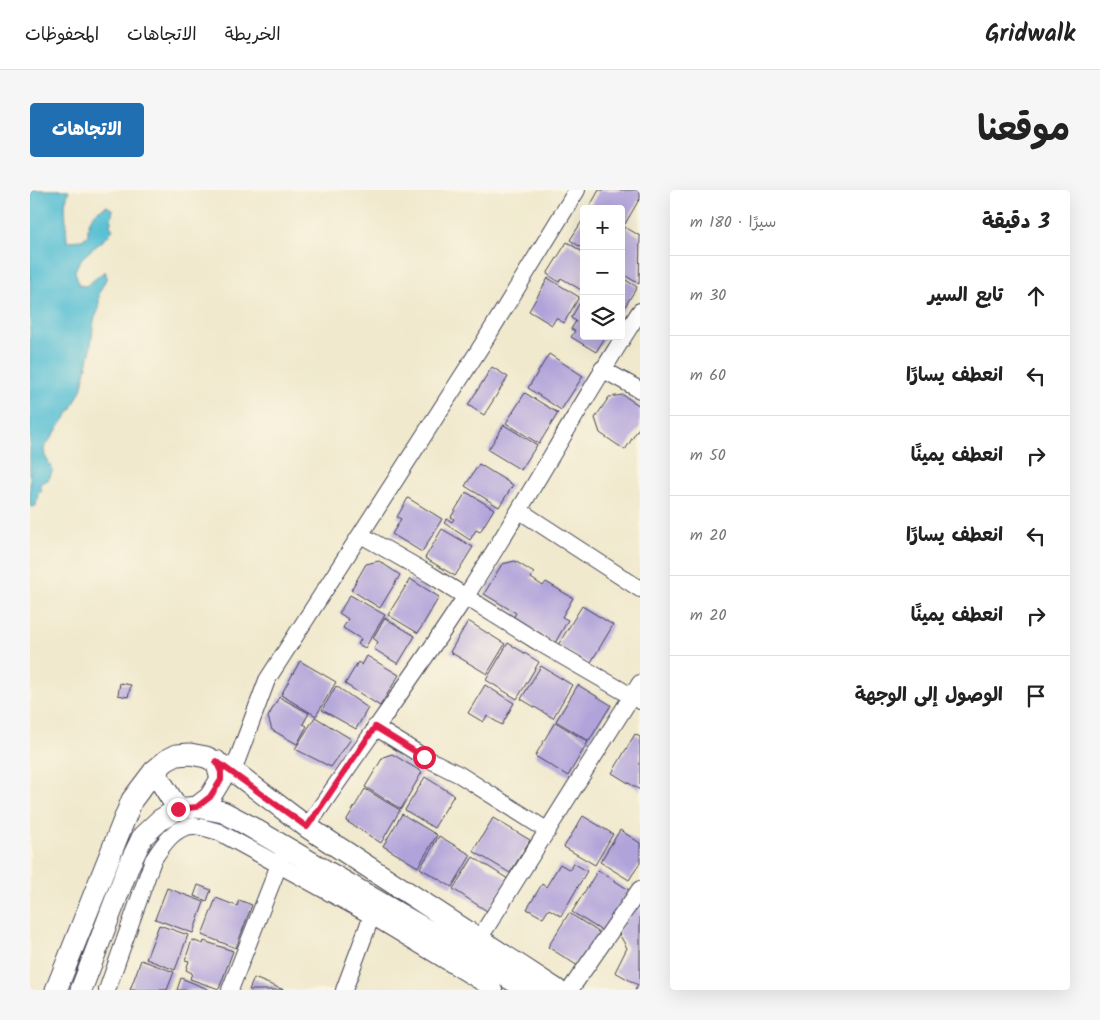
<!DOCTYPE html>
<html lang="ar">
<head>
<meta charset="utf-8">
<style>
	body { margin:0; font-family:Kalam,"Playpen Sans Arabic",sans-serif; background:#f6f6f6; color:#222; direction:rtl }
	.controls { position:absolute; right:15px; top:15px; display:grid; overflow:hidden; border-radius:5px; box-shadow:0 5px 20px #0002 }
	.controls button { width:45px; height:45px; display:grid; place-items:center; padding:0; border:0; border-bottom:1px solid #e0e0e0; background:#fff; color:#222; font:25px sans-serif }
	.stop { position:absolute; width:15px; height:15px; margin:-11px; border:4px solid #e11d48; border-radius:50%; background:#fff }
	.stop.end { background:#e11d48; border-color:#fff; box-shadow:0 1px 5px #0008 }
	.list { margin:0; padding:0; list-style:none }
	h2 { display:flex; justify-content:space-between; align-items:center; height:65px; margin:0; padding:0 20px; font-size:21px }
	h2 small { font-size:16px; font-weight:400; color:#767676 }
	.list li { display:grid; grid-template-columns:32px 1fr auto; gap:15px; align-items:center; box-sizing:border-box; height:80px; padding:0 20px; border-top:1px solid #e0e0e0 }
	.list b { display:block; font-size:19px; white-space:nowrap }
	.list em { font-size:16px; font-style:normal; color:#767676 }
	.icon { flex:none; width:28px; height:28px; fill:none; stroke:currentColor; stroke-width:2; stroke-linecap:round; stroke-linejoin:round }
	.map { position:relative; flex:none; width:610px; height:800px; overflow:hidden; direction:ltr; border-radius:5px }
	header { display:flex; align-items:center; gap:30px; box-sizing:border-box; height:70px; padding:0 25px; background:#fff; border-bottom:1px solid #e0e0e0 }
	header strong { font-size:24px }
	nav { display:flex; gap:28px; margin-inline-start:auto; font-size:18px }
	.intro { display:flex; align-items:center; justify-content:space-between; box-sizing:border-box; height:120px; padding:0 30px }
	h1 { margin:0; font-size:35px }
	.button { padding:12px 22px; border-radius:5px; background:#1f6fb2; color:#fff; font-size:18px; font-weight:700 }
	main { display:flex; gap:30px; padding:0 30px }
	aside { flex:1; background:#fff; border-radius:5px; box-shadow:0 5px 20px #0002 }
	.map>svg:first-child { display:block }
</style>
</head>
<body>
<header>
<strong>Gridwalk</strong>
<nav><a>الخريطة</a><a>الاتجاهات</a><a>المحفوظات</a></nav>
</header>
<div class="intro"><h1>موقعنا</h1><a class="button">الاتجاهات</a></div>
<main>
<aside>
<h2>3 دقيقة<small>سيرًا · 180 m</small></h2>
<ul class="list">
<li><svg class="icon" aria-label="ahead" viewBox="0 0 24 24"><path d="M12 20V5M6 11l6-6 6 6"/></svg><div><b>تابع السير</b></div><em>30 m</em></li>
<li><svg class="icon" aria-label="left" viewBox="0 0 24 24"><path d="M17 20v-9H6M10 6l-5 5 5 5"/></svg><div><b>انعطف يسارًا</b></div><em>60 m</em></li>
<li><svg class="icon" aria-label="right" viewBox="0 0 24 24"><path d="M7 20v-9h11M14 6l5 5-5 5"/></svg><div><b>انعطف يمينًا</b></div><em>50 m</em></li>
<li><svg class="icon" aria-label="left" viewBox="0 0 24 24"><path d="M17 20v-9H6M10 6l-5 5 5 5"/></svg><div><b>انعطف يسارًا</b></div><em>20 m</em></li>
<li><svg class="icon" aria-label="right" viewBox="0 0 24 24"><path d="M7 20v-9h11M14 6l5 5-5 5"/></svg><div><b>انعطف يمينًا</b></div><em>20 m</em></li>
<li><svg class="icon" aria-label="arrive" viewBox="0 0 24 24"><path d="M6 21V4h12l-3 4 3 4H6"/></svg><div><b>الوصول إلى الوجهة</b></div></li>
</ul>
</aside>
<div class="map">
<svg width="610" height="800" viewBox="0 0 610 800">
	<rect width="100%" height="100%" fill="#fcf5e5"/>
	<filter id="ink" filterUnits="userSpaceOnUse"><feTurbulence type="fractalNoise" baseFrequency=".02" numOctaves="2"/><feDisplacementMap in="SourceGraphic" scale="10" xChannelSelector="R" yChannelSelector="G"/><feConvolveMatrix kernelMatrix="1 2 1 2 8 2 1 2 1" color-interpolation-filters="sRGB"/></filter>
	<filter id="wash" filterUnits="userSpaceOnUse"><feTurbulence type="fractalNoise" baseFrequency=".0096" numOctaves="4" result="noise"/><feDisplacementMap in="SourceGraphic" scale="20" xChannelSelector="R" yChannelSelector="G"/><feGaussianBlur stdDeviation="1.12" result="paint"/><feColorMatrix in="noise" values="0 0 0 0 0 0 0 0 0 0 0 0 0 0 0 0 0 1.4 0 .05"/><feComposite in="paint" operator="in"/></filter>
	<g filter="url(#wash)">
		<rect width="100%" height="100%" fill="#f0e9cd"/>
		<path fill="#56bfd4" stroke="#3c7088" d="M0 0H39L35 14 37 51 52 50 58 45C57 30 63 22 77 16L83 20 80 36 83 39C72 57 51 61 45 81L49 95 56 96 75 81 77 87 69 103V119L64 130 60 163 51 200 41 220 14 258 15 266 23 280 19 289 9 295 12 300 8 304 6 316 3 317 0 316Z"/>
		<g id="blocks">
			<path fill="#b0a3da" d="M569 0H610V8L595 34 591 31V19L559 18Z
				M554 28V59L540 50Z
				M595 37 610 46 609 94 591 83V44Z
				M537 52 554 63 553 101 531 88 529 92 517 84Z
				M591 87 607 97 591 123Z
				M518 88 549 107 534 133 526 128 522 135 499 121Z
				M552 109 554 146H576L566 162 541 147 545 141 541 139 546 131 541 128Z
				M519 164 553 186 531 220 498 198Z
				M462 177 478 187 454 225 438 215Z
				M495 203 528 223 509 254 476 233Z
				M593 205 610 216V236L595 260 570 243 565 228 579 207Z
				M474 235 507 255 491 280 458 260Z
				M449 274 483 295 469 317 435 296Z
				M436 302 464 319 450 342 446 340 440 350 414 333 417 329 422 332 424 329 421 327Z
				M378 308 412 329 392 362 362 344 371 329 367 327Z
				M412 339 443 357 425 386 395 368Z
				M349 371 370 385 350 418 321 400 336 374Z
				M485 371 504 383 501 388 513 396 516 392 543 408 532 427 538 430 525 453 483 428 486 423 454 404 472 374Z
				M380 389 409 407 388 443 358 425Z
				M320 405 355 425 335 458 328 454 331 449 313 438 318 429 309 423Z
				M552 416 583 435 560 474 528 455Z
				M355 428 385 446 368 474 344 459 348 452 343 448Z
				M438 431 475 454 457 484 420 462Z
				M478 453 509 472 487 509 456 490Z
				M337 466 369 485 350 516 315 494 328 472 332 475Z
				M270 471 306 492 286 526 251 505Z
				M511 476 542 495 523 528 491 509Z
				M90 493 101 495 98 507 88 505Z
				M455 495 484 513 472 535 457 526 453 532 438 523Z
				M548 495 581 515 559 551 526 531Z
				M306 496 338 518 326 539 292 520Z
				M249 507 279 523 273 534 277 536 267 554 242 540 238 527Z
				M285 527 321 549 301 577 265 559Z
				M525 532 558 552 538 586 505 566Z
				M605 544 610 547V600L582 583Z
				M362 564 392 582 371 619 335 597 353 567Z
				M395 587 424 605 404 638 375 620Z
				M335 599 370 620 351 653 316 631Z
				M372 624 407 645 388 677 353 656Z
				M553 626 583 644 565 675 534 657Z
				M463 628 500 650 480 683 443 661Z
				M590 640 610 653V673L599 690 570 672Z
				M409 646 441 665 422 697 390 678Z
				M443 667 478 689 457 721 423 699Z
				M543 673 557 681 531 726 519 719 513 728 497 719 512 694 516 697 530 674 540 680Z
				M568 680 599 700 572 741 542 722Z
				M168 695 181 700 177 711 164 706Z
				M137 698 174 712 163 743 125 729Z
				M186 708 207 716 209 710 222 715 206 758 172 745Z
				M610 717V800H605L608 795 585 782 597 758 588 742 605 718Z
				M539 723 570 743 548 776 518 757Z
				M129 735 158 745 145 780 116 769Z
				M162 750 173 754 174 751 203 761 189 799 160 789 162 783 156 780 159 771 155 770Z
				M111 770 144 782 137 800H100Z
				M151 788 180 800H147Z
				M224 788 254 800H219Z"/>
		</g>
	</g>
	<g filter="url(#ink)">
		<use href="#blocks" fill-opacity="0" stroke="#414051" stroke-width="1"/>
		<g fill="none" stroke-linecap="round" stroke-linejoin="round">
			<g stroke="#414051" stroke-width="18">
				<path id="minor" d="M572 179 610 200
					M490 321 610 399
					M331 345 401 385 508 452 610 511
					M345 537 394 567 430 585 518 641
					M203 581 237 490 452 155 547 0
					M277 637C329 560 385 485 436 406 496 313 549 215 610 121
					M449 749 610 493
					M77 800 123 670C132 656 145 635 165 636 173 637 182 640 189 642L340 725 464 800
					M200 800 252 667
					M314 800 345 717
					M540 800 610 699"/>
			</g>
			<g stroke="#414051" stroke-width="23">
				<path id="major" d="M124 581 148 619
					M167 617 180 607 191 589 186 571
					M26 800 102 610 124 581 137 570 147 565 160 564 176 567 203 581 277 637 527 800
					M51 800 99 675 113 646 130 630 148 619 167 617 193 622 214 633 499 800"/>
			</g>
			<use href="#minor" stroke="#fff" stroke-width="16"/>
			<use href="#major" stroke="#fff" stroke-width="21"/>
		</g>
	</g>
	<g fill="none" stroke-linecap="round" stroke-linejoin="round" filter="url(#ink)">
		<path stroke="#e11d48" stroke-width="6" d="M148 619 167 617 180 607 191 590V582L186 571 277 637 345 537 394 567"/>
	</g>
</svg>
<div class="controls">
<button>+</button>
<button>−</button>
<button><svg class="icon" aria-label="layers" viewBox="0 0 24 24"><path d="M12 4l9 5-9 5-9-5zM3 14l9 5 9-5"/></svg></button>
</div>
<div class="stop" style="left:394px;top:567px"></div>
<div class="stop end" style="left:148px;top:619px"></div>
</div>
</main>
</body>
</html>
